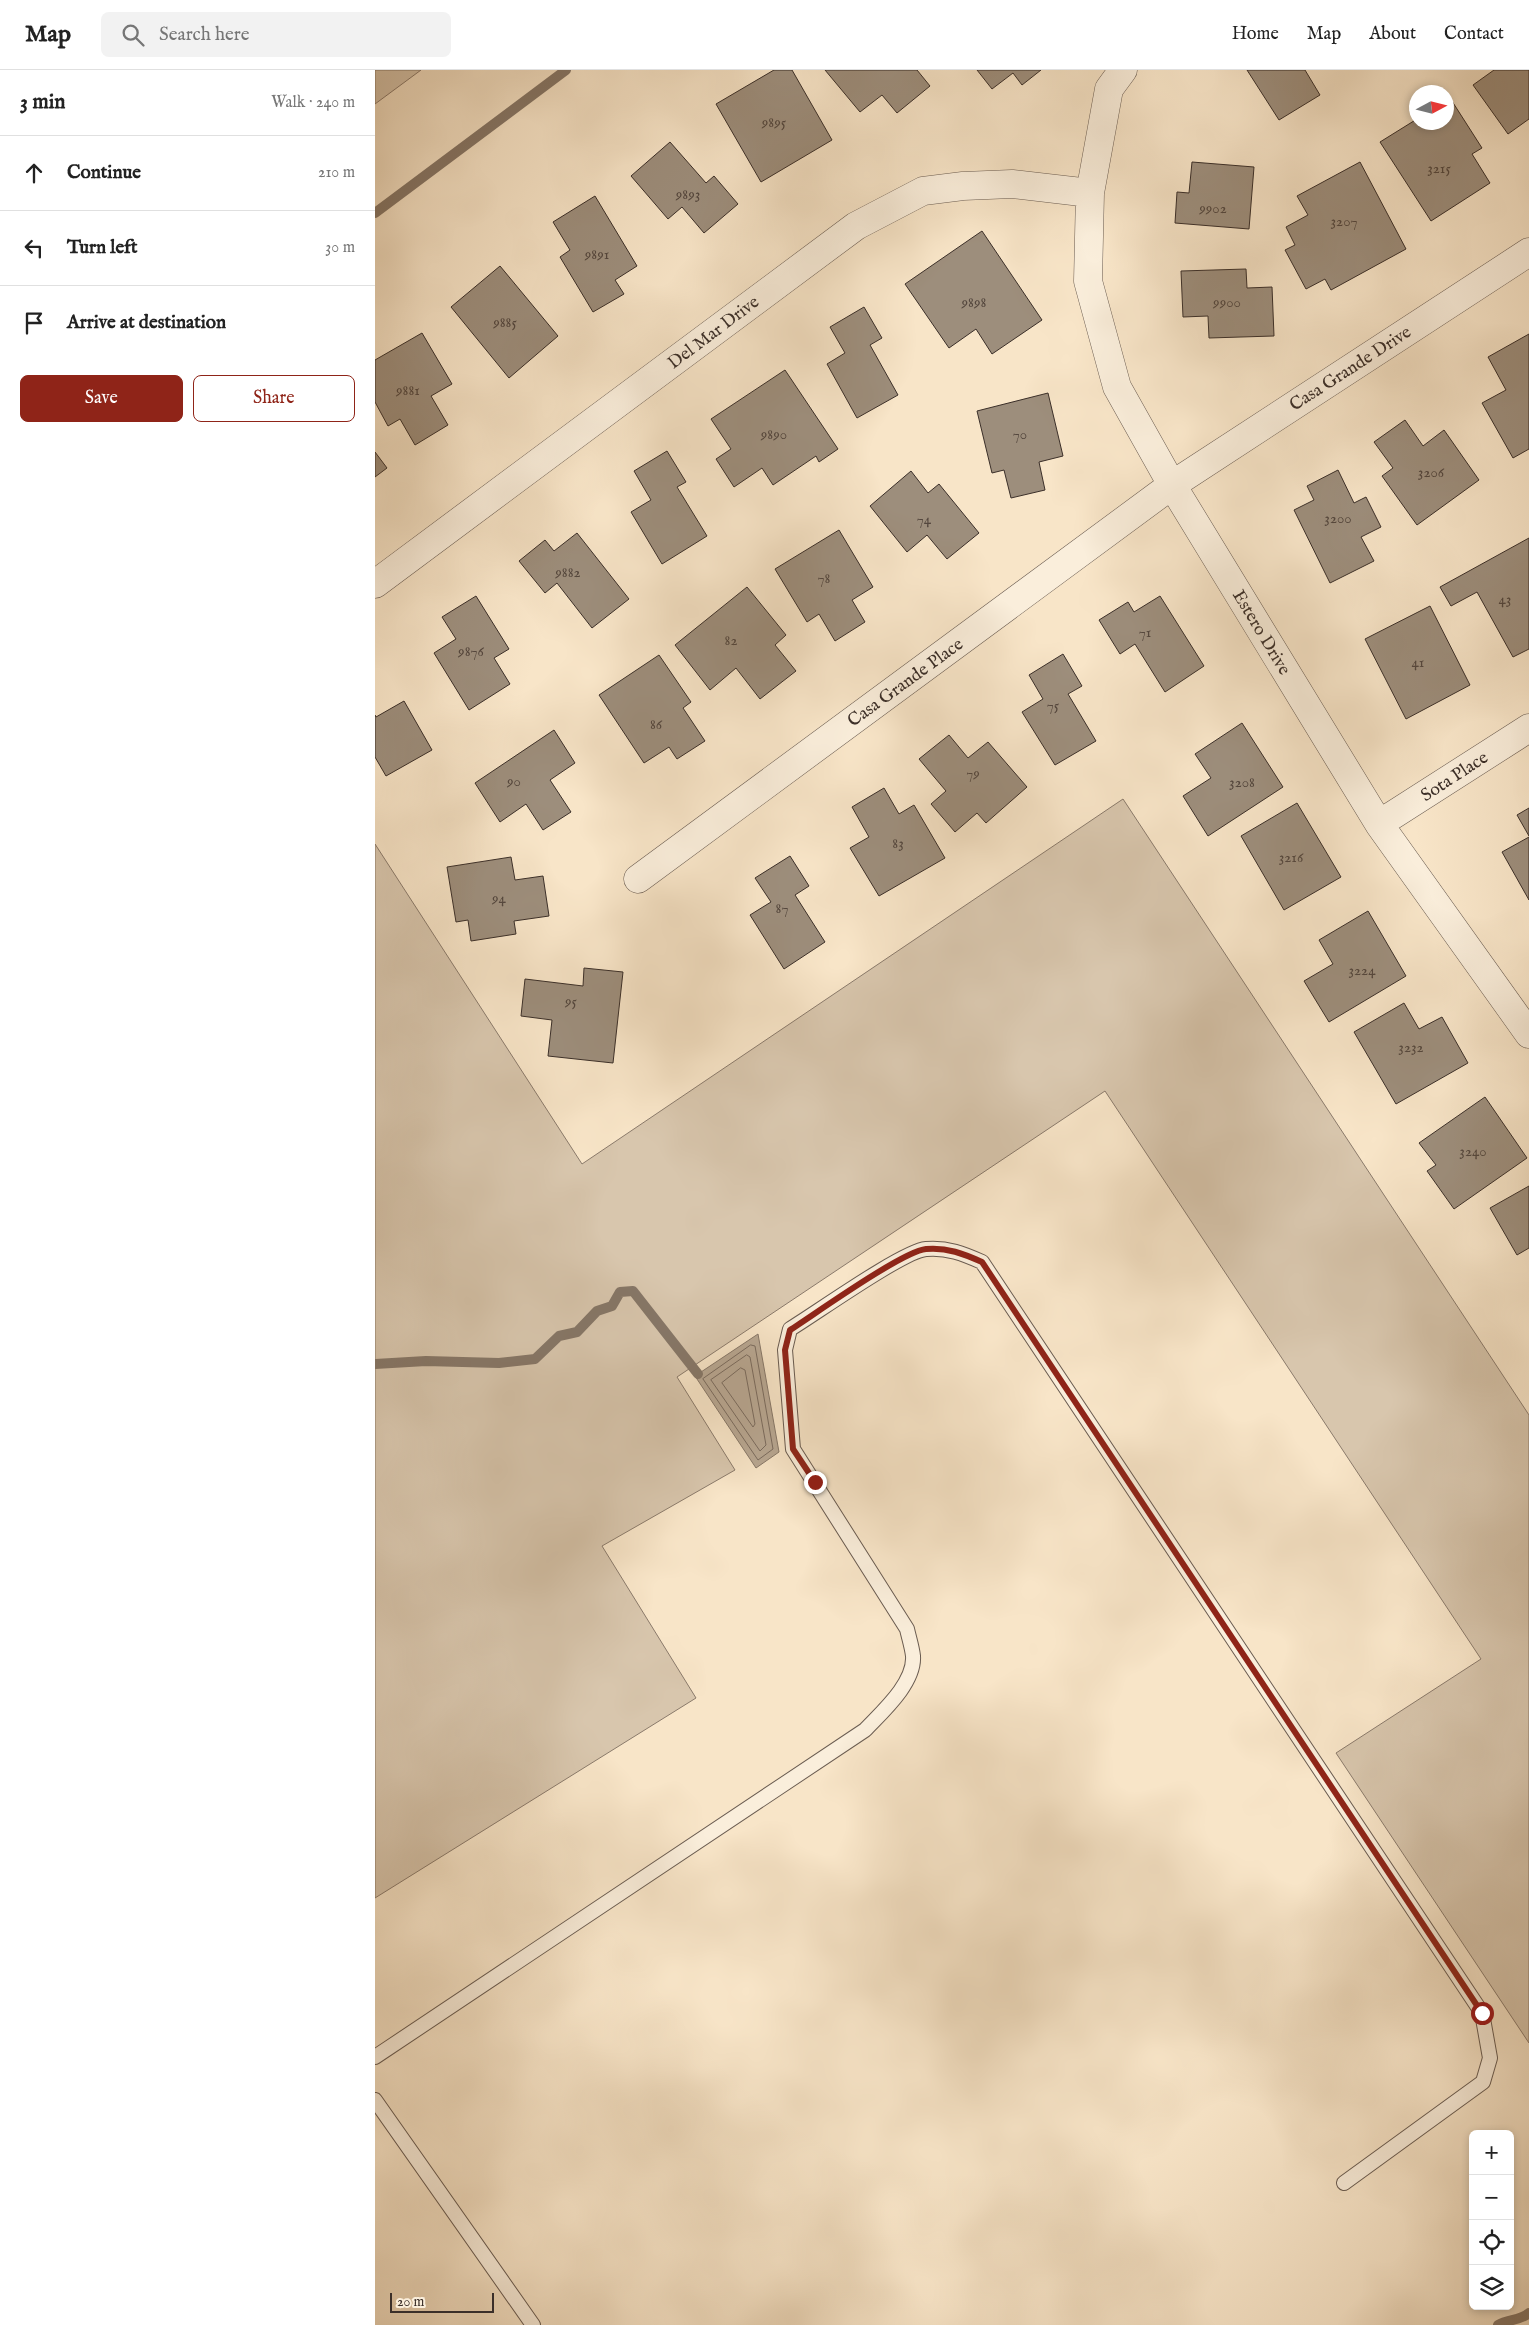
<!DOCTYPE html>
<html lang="en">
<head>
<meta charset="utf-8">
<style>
	body { margin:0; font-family:"IM FELL English",serif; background:#f2f2f2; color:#222 }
	.controls { position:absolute; right:15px; bottom:15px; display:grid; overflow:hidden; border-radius:8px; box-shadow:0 2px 8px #0003 }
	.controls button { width:45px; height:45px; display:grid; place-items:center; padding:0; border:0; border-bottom:1px solid #e0e0e0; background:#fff; color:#222; font:25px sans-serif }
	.compass { position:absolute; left:1034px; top:15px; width:45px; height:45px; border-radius:50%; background:#fff; box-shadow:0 2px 8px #0003; rotate:83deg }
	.scale { position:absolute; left:15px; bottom:12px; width:104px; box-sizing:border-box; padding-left:5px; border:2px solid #3b2f29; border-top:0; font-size:14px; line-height:18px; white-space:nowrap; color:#3b2f29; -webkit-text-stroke:4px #faeedb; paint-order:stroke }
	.stop { position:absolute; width:15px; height:15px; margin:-11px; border:4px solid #8f2418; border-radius:50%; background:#fff }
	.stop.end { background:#8f2418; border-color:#fff; box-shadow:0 1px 5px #0008 }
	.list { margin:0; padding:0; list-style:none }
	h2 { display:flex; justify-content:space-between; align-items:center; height:65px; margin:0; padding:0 20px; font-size:21px }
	h2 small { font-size:16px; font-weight:400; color:#767676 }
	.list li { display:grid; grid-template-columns:32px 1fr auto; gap:15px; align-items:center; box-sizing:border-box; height:75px; padding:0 20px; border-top:1px solid #e0e0e0 }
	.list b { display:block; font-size:19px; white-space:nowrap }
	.list em { font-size:16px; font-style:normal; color:#767676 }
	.actions { display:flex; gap:10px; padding:15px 20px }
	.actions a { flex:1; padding:11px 0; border:1px solid #8f2418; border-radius:8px; text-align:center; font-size:18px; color:#8f2418 }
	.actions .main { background:#8f2418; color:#fff }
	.icon { flex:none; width:28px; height:28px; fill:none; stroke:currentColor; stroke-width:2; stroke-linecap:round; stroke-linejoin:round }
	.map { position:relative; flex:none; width:1154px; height:2255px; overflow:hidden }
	header { display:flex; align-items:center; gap:30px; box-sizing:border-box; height:70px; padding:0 25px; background:#fff; border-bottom:1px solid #e0e0e0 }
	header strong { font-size:24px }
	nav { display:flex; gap:28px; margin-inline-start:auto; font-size:18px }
	.search { width:350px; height:45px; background:#f2f2f2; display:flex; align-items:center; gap:12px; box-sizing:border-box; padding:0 18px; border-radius:8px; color:#767676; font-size:19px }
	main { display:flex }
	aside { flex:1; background:#fff }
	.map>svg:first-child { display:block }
</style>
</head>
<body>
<header>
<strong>Map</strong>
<div class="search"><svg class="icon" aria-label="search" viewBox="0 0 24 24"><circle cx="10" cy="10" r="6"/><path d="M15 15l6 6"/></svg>Search here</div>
<nav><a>Home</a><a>Map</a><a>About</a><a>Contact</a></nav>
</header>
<main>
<aside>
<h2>3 min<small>Walk · 240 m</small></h2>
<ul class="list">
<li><svg class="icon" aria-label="ahead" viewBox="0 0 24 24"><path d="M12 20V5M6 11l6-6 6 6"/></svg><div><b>Continue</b></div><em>210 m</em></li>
<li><svg class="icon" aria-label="left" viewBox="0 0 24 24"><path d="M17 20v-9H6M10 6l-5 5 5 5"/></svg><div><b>Turn left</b></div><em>30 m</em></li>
<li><svg class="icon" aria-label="arrive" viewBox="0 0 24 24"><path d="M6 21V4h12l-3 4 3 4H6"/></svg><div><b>Arrive at destination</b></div></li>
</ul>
<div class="actions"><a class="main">Save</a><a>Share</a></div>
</aside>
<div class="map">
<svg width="1154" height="2255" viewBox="0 0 1154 2255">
	<rect width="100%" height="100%" fill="#f8e5c8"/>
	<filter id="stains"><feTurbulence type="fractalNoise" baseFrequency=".004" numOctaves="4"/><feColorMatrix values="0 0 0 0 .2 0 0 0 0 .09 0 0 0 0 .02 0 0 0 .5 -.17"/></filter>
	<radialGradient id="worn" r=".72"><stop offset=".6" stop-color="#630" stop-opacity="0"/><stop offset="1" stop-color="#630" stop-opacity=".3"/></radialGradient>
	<path fill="#d8c6ad" stroke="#8a7a6b" d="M0 0H46L0 34Z
		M748 729 1154 1345V1973L961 1683 1106 1589 730 1021 302 1307 360 1400 227 1476 321 1628 0 1828V774L207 1094Z"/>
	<path fill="#b8a792" stroke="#867768" d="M383 1264 404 1382 381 1398 320 1306Z"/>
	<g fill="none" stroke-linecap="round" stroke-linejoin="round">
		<path stroke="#7a6b5e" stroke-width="1" d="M376 1275 380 1276 398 1379 383 1390 328 1309Z
			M372 1285 375 1287 391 1375 385 1381 336 1310Z
			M366 1298 370 1300 380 1354 378 1357 347 1313Z"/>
		<path stroke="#867768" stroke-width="10" d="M0 143 191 0
			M0 1294 51 1291 124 1293 160 1289 184 1266 202 1262 222 1241 237 1236 245 1222 258 1221 323 1304
			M1123 2255C1133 2249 1145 2251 1154 2243"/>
	</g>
	<path fill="#9d8e7c" stroke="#3b2f29" d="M399 0H417L457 70 386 112 341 34Z
		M450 0H542L555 16 522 43 507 25 485 42Z
		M602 0H666L647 15 638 3 617 19Z
		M872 0H930L945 25 904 50Z
		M1119 0H1154V49L1133 64 1098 15Z
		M1075 28 1107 78 1097 84 1115 113 1056 151 1005 72 1042 49V52H1072V30Z
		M295 72 331 113 339 106 363 134 329 163 307 137 293 149 256 106Z
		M817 92 879 97 874 159 800 153 802 122 814 123Z
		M985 92 1031 179 956 220 950 209 931 219 910 180 920 175 911 157 933 145 922 126Z
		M220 126 262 196 240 210 249 224 218 242 185 187 195 180 178 152Z
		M607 161 667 250 617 284 601 259 574 278 530 214Z
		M125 196 183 266 134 308 76 237Z
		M871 199 872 218 897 217 899 266 834 268 833 246 808 247 806 201Z
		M489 237 507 268 495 275 523 325 482 348 452 294 470 283 455 257Z
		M47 263 77 314 56 326 73 355 40 375 25 349 13 356 0 332V290Z
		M1154 264V379L1138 388 1107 333 1131 320 1113 287Z
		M410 300 463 379 444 392 441 386 398 415 387 398 359 417 341 389 356 379 336 349Z
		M673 323 688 386 664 392 670 420 636 428 629 400 617 403 602 341Z
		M1030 350 1048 376 1069 360 1104 410 1042 455 1007 406 1018 398 999 372Z
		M292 381 311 412 302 417 332 466 287 494 256 442 276 430 259 401Z
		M0 382 12 398 0 407Z
		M963 400 979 433 991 427 1006 457 986 467 999 491 955 513 919 440 939 430 932 416Z
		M536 401 553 423 564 414 604 463 572 489 552 465 532 482 495 436Z
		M464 460 498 517 477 530 490 552 460 571 444 544 432 552 400 499Z
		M202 463 254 529 217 558 182 513 170 523 144 491 170 470 179 481Z
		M1154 468V579L1138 587 1102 522 1076 536 1065 517Z
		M372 517 411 565 400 575 421 601 385 629 361 598 335 620 300 575Z
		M101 526 134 579 119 588 135 614 94 640 59 583 81 569 67 547Z
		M785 526 829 596 790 622 760 574 745 584 724 550 753 532 759 542Z
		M1055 536 1095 615 1031 649 990 569Z
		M688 584 707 616 693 624 721 671 680 695 647 642 668 629 654 605Z
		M284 585 316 632 308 638 330 671 302 689 294 677 269 693 224 625Z
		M29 631 57 680 11 706 0 687V645L1 647Z
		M867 653 908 717 833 766 808 726 836 708 820 684Z
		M179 660 200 693 175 710 196 742 168 760 151 734 125 752 100 713Z
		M574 665 593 688 613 672 652 717 611 753 602 743 580 762 556 734 571 721 544 689Z
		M509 718 524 744 539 735 570 788 504 826 475 778 494 767 477 737Z
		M922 733 966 807 909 840 866 766Z
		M1154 738V766L1142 745Z
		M1154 767V830L1127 782Z
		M415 786 434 816 420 825 450 872 409 899 375 845 396 832 380 808Z
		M136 787 140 810 168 806 174 846 139 851 141 864 96 871 93 850 81 852 72 797Z
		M993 841 1031 906 954 952 929 911 958 894 944 870Z
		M209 898 248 902 238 993 173 986 177 950 146 946 150 909 208 916Z
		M1029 933 1044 959 1067 947 1093 993 1021 1034 979 962Z
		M1110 1027 1152 1088 1079 1139 1052 1101 1061 1095 1044 1073Z
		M1154 1116V1178L1142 1185 1115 1138Z"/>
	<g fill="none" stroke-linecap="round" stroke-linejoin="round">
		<g stroke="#6a5c51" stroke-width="16">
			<path id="service" d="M0 1987 490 1660C507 1642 540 1613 538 1586 537 1577 534 1568 532 1559L418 1379 410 1280 415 1259C440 1244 528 1181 551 1179 572 1177 589 1184 607 1192L1107 1943 1115 1988 1108 2012 969 2113
				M0 2030 158 2255"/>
		</g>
		<g stroke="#6a5c51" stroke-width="29">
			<path id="minor" d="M748 0 734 19 715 123 713 211 742 317 797 415 1004 754 1154 964
				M0 514 481 156 548 121 588 116 637 114 715 123
				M1004 754 1154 658
				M263 809 797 415 1154 182"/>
		</g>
		<use href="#service" stroke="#faeedb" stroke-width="14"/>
		<use href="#minor" stroke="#faeedb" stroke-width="28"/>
	</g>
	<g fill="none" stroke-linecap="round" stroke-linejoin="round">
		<path stroke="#8f2418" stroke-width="6" d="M440 1412 418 1379 410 1280 415 1260C440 1244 528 1181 551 1179 572 1177 589 1184 607 1192L1107 1943"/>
	</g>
	<g text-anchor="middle" stroke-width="4" stroke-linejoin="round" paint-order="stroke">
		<g font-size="15" fill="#54473e">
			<text x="399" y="57">9895</text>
			<text x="1064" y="103">3215</text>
			<text x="313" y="129">9893</text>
			<text x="838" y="143">9902</text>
			<text x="969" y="156">3207</text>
			<text x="222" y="189">9891</text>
			<text x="599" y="237">9898</text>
			<text x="852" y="237">9900</text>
			<text x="130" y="257">9885</text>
			<text x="33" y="325">9881</text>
			<text x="399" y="369">9890</text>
			<text x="645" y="369">70</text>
			<text x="1056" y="407">3206</text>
			<text x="963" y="453">3200</text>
			<text x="549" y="454">74</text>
			<text x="193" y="507">9882</text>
			<text x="449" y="513">78</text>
			<text x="1130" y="534">43</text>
			<text x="770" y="567">71</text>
			<text x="356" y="575">82</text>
			<text x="96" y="586">9876</text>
			<text x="1043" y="597">41</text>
			<text x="678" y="640">75</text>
			<text x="281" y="659">86</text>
			<text x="598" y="708">79</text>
			<text x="139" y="716">90</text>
			<text x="867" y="717">3208</text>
			<text x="523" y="778">83</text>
			<text x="916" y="792">3216</text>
			<text x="124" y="833">94</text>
			<text x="407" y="843">87</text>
			<text x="987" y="905">3224</text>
			<text x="196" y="936">95</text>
			<text x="1036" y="982">3232</text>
			<text x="1098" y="1086">3240</text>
		</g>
		<g font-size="18" fill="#3b2f29" stroke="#faeedb">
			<text transform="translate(338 262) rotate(-37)" y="6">Del Mar Drive</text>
			<text transform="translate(975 298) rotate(-33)" y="6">Casa Grande Drive</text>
			<text transform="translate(887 562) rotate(59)" y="6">Estero Drive</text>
			<text transform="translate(530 612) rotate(-36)" y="6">Casa Grande Place</text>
			<text transform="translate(1079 706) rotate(-33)" y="6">Sota Place</text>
		</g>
	</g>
	<rect width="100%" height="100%" filter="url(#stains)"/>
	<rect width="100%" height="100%" fill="url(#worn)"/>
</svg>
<div class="controls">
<button>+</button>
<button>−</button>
<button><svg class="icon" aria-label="locate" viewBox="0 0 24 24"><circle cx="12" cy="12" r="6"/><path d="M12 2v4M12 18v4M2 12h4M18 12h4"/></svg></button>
<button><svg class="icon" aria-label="layers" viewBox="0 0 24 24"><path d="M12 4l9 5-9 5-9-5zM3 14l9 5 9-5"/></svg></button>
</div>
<svg class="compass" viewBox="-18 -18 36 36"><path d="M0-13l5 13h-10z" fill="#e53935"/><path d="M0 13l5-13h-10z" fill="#767676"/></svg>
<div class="scale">20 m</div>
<div class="stop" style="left:1107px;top:1943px"></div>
<div class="stop end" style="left:440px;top:1412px"></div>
</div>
</main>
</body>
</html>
